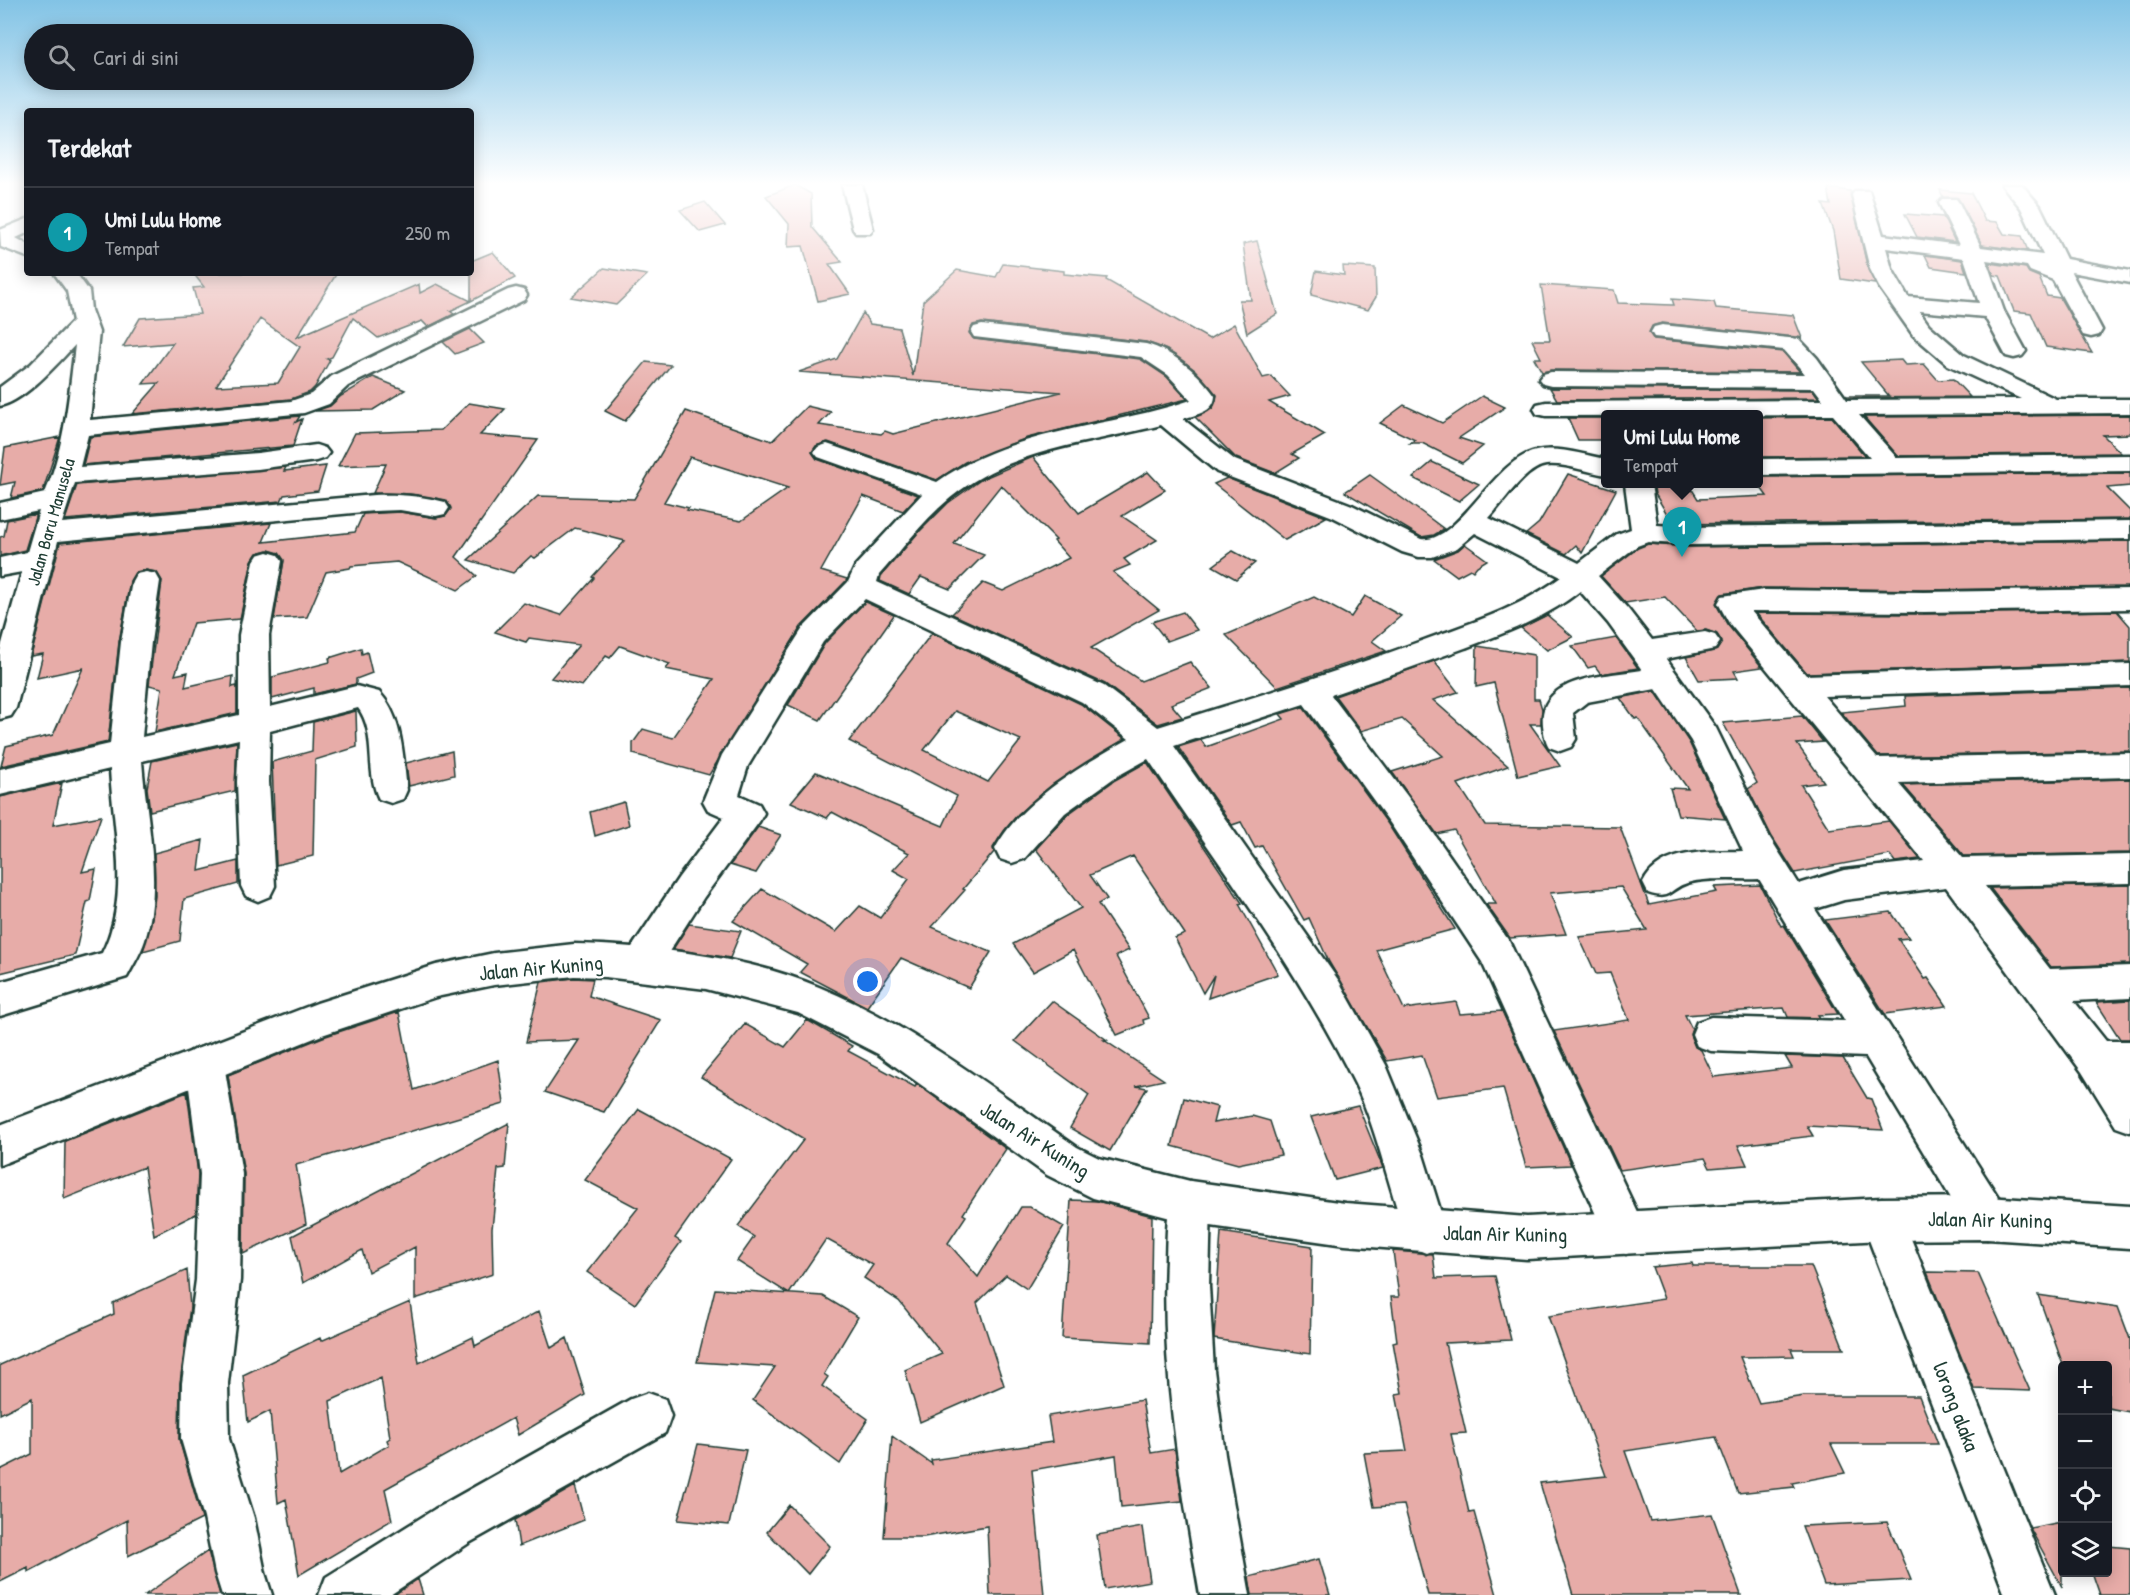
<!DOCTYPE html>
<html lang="id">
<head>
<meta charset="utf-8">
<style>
	body { margin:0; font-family:"Patrick Hand",sans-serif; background:#242831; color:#f1f3f6 }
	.controls { position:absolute; right:18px; bottom:18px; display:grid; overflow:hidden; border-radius:6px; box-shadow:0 3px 15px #0003 }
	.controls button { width:54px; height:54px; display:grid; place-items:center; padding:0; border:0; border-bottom:2px solid #363941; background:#171b24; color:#f1f3f6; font:30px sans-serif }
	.you { position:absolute; left:868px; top:982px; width:21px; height:21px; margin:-15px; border:4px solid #fff; border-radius:50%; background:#1a73e8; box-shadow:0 0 0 9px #1a73e833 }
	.badge { display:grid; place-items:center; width:39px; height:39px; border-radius:50%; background:#2563eb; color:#fff; font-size:20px; font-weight:700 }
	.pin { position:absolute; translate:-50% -50px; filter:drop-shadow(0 2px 3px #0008) }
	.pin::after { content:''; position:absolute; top:32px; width:21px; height:18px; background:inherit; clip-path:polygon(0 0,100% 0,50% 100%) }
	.popup { position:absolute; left:1601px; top:410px; width:162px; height:78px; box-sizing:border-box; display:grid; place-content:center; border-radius:6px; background:#171b24; filter:drop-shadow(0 2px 4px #0005); font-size:20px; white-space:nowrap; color:#9ea1a6 }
	.popup b { font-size:22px; color:#f1f3f6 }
	.popup::after { content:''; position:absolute; left:50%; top:100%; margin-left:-12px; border:12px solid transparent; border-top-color:#171b24 }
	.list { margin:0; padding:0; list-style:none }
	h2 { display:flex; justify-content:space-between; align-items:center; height:78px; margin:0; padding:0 24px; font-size:26px }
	h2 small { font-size:20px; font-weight:400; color:#9ea1a6 }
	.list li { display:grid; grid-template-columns:39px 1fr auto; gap:18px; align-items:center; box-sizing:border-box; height:90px; padding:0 24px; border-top:2px solid #363941 }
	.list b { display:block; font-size:22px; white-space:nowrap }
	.list p { margin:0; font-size:20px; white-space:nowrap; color:#9ea1a6 }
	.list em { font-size:20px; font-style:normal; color:#9ea1a6 }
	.icon { flex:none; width:33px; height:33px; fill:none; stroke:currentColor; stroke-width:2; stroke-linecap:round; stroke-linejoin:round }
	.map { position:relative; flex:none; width:2130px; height:1595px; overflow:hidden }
	.search { position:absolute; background:#171b24; box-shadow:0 3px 15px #0003; left:24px; top:24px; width:450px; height:66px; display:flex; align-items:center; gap:15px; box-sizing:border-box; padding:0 21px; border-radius:33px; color:#9ea1a6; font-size:22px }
	.panel { position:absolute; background:#171b24; box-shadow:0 3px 15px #0003; left:24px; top:108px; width:450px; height:168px; border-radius:6px }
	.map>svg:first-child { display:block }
</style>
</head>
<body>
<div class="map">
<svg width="2130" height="1595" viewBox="0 0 2130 1595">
	<rect width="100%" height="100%" fill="#fff"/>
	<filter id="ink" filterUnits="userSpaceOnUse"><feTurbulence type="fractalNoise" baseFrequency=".0167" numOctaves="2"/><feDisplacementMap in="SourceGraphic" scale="12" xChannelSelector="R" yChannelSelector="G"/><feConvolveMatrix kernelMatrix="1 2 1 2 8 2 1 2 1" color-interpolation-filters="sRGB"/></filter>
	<g filter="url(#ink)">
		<path fill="#e7aca8" stroke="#1f3d34" stroke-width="1.5" fill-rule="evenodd" d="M795 185 811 194 812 227 842 262 829 264 850 294 818 301 803 246 788 247 789 224 766 196Z
			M1828 188 1850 191 1868 270 1875 284 1841 279 1833 231 1823 204 1831 205Z
			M1940 190 1971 193 1985 221 1997 222 2004 234 2022 236 2028 251 1982 245 1958 198 1943 197Z
			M705 202 725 225 700 232 680 210Z
			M1905 214 1943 217 1955 242 1917 237Z
			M1257 241 1277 314 1247 333 1239 300H1251L1243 244Z
			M493 252 515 278 471 301V261Z
			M1925 255 1962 260 1966 272 1931 267Z
			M1989 263 2026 268 2029 273 2039 277 2047 296 2060 298 2092 353 2046 347 2031 313 2014 311 2000 276 1994 275Z
			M1003 264 1064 271V274L1107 278 1106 280 1209 339 1234 324 1263 378 1271 376 1290 396 1269 402 1325 435 1292 454 1299 458 1275 473 1236 458 1195 417 1213 408 1217 395 1195 370 1167 350 1146 342 982 323 973 325 969 333 974 339 1140 359 1167 377 1187 399 1027 438 965 462 937 480 828 442 816 446 812 452 817 459 918 495 903 511 863 496 821 571 847 579 846 581 801 627 709 775 633 754V743L643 729 673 738 714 679 666 669 670 664 620 646 610 658 606 656 582 686 551 678 579 645 529 638 526 642 495 632 524 603 561 615 594 578 592 577 625 541 575 528 535 558 531 556 513 573 468 560 538 496 634 499 686 411 772 441 807 406 831 412 819 425 881 434 885 431 893 434 1061 392 799 372 837 359 863 313 870 324 899 328 913 376 923 301 957 270 996 277ZM690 457 788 488 741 521 687 510 689 508 664 502Z
			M1343 266 1375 268 1376 297 1368 310 1311 295 1316 271 1344 275Z
			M604 268 647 275 616 305 571 297Z
			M193 273H337L297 337 419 284 420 293 437 284 471 301 450 311 454 314 428 327 422 321 378 338 353 318 332 357 327 359 330 360 315 387 310 392 291 399 132 414 159 383 143 384 173 343 123 347 140 318 200 314 193 288 204 287ZM260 319 300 347 278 383 216 386Z
			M1541 285 1614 290 1618 303 1672 305H1674L1672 299 1714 302 1716 308 1793 315 1802 338 1662 323 1652 326 1649 333 1654 339 1783 352 1800 372 1551 370 1542 372 1534 358H1541L1532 340H1550Z
			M470 329 484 343 455 354 443 342Z
			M1901 360 1905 365 1924 364 1938 380 1953 379 1970 397 1848 398 1847 396H1889L1861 362Z
			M646 362 671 365 625 421 605 411Z
			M373 377 405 390 373 410 315 411 330 406 341 396Z
			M1550 388 1813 390 1819 398 1557 400Z
			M1482 396 1505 407 1459 438 1483 446 1462 463 1422 443H1410L1415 440 1380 423 1404 405 1442 423Z
			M469 403 505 409 480 435 538 440 456 557 477 576 458 590 397 562 351 566 350 568 326 572 307 617 274 619 284 560 279 553 269 550 257 553 252 561 240 619 193 623 175 675 188 672 185 687 233 676 232 687 237 686V713L155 732 162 688 149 685 162 581 156 572 146 570 136 572 130 581 119 642 108 742 1 766 6 746 53 735 83 668 37 678 43 654 31 656 60 543 271 523 263 542 355 532 363 514 400 512 436 518 445 516 451 509 446 500 410 494 373 493 386 464 338 466 355 433 441 430Z
			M2130 415V434L2103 435 2121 453 1898 456 1864 417Z
			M300 416 296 422 302 419 293 446 83 465 90 437Z
			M1832 417 1865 456 1758 457V418Z
			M1568 418H1605V440H1578Z
			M60 437 43 491 11 498 15 482 0 485 5 448Z
			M1033 457 1079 513 1148 472 1165 490 1122 516 1157 540 1124 559 1130 565 1113 572 1159 610 1091 648 1141 681 1190 662 1212 688 1171 704 1182 717 1158 724 1105 684 952 614 983 583 1003 591 1069 558 1054 541 1056 540 1001 485 954 544 984 555 950 589 921 577 909 594 880 581 881 576 918 533 948 503 982 479Z
			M1432 462 1479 484 1459 501 1413 478Z
			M326 466 318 491 284 495 281 501 65 520 77 485 286 467 284 471Z
			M2130 473V486L2107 488 2130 511V519L1673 524 1655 494 1654 488H1658L1656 483H1688L1698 499 1767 496 1758 484V477Z
			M1568 474 1616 490 1582 553 1576 545 1566 554 1526 534 1539 523Z
			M1370 475 1424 514 1444 529 1434 535 1421 537 1345 492Z
			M1227 478 1326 517 1285 540 1214 484Z
			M36 514 25 550 0 556V537L4 536 7 520Z
			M2130 541V587L1924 590 1764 588 1722 594 1716 604 1727 624 1762 667 1734 671 1738 678 1699 680 1686 657 1717 650 1722 642 1717 634 1706 630 1697 631 1665 597 1625 603 1601 576 1638 548 1648 544 1689 547Z
			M1465 544 1487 560 1477 566 1473 571 1470 569 1457 576 1434 559 1458 550Z
			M1233 551 1255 563 1236 579 1213 566Z
			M1365 596 1401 616 1372 641 1386 651 1277 687 1226 635 1314 597 1351 617Z
			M865 602 894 615 820 720 788 705 825 643Z
			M2117 611 2130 626V662L1807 673 1756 613 1924 614Z
			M1183 612 1197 630 1167 641 1152 622Z
			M1547 615 1573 637 1547 650 1521 628Z
			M932 633 1081 704 1125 739 1053 784 1018 814 1004 831 993 848 994 852 963 889 965 890 932 927 991 952 969 988 901 958 867 1007 800 972 807 964 733 921 762 889 836 932 860 906 880 918 909 879 893 870 909 853 832 812 827 818 791 802 816 772 943 826 957 796 849 741ZM955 711 1021 740 988 782 924 750Z
			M1616 638 1638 668 1601 674 1595 666 1588 668 1572 646Z
			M1477 646 1534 655V699H1539L1542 709 1541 724H1530L1560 766 1518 776 1494 683 1476 687Z
			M361 648 362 654 367 652 372 673 356 679V684L314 694V688L272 699V677L330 662 329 658Z
			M1434 661 1458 692 1433 700 1508 766 1458 784 1485 825 1620 827 1649 905 1717 892 1714 887 1760 885 1781 926 1784 925 1838 1014 1818 1015 1820 1018 1788 1017 1784 1008 1685 1015 1692 1029 1690 1035 1695 1047 1701 1050 1714 1077 1792 1068 1785 1056 1843 1058 1867 1098 1871 1099 1883 1130 1807 1126 1813 1136 1738 1145 1747 1165 1710 1168 1705 1158 1620 1170 1554 1031 1629 1020 1610 973 1596 974 1579 937 1647 930 1621 887 1550 893 1566 934 1510 938 1486 904H1496L1454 830 1437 834 1392 772 1443 756 1402 719 1361 731 1335 696Z
			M2130 688V751L1878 756 1841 712 1906 706 1905 696Z
			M1655 691 1689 742 1725 819 1678 815 1670 788 1688 789 1638 718 1635 719 1620 698Z
			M1303 707 1388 824 1455 929 1376 950 1404 1009 1456 1002 1460 1014 1502 1011 1571 1165 1526 1167 1503 1088 1437 1097 1422 1055 1387 1061 1329 962 1309 918 1304 920 1262 846 1255 848 1241 822 1232 825 1178 747 1201 740 1206 747 1284 719 1280 714Z
			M356 711 357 747 315 760 313 856 276 865 272 762 312 751 313 722Z
			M1802 716 1823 742 1797 744 1824 782 1801 785 1829 829 1889 821 1920 859 1895 862 1890 855 1795 873 1772 837 1748 789 1757 783 1723 723Z
			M237 742 235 791 150 811 147 788 152 761Z
			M452 751 454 775 409 786 406 763Z
			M1147 762 1242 903 1239 904 1278 974 1208 998 1214 975 1203 993 1175 938 1185 934 1133 856 1090 875 1107 899 1098 904 1129 950 1116 956 1149 1018 1143 1020 1144 1024 1117 1035 1073 950 1033 972 1013 944 1081 908 1036 849 1067 815 1115 780Z
			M2130 779V853L1964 856 1903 785Z
			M62 783 53 825 101 816 82 872 96 869 90 901 87 902 75 955 0 973V797Z
			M624 802 629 825 595 836 590 812Z
			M758 827 781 835 756 873 730 865Z
			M203 840 199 871 238 861V884L184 899 180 941 143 951 152 918 155 896 154 853Z
			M2130 885V964L2051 967 1990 888Z
			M1891 912 1909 938 1898 939 1925 979 1928 978 1947 1006 1885 1014 1825 920Z
			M689 924 741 931 730 958 673 949Z
			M574 978 593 979 589 996 661 1020 604 1112 545 1092 579 1040 526 1042 541 982Z
			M2130 1000V1039H2120L2096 1002Z
			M1052 1001 1107 1040H1104L1164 1080 1136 1086 1147 1088 1110 1151 1070 1128 1089 1095 1015 1041Z
			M399 1012 414 1090 498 1060 504 1104 296 1165 306 1224 243 1254 244 1174 228 1075 323 1037Z
			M807 1020 852 1046 848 1051 915 1087 917 1084 1006 1149 963 1214 966 1216 948 1243 978 1277 1021 1207H1030L1064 1227 1027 1289 1006 1275 977 1303 1004 1385 920 1422 905 1370 942 1354 899 1301 864 1278 873 1265 826 1239 789 1294 737 1261 754 1237 738 1226 804 1139 701 1077 745 1024 785 1047Z
			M187 1092 198 1174 196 1214 154 1235 144 1167 64 1199 65 1141Z
			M1184 1098 1217 1107 1213 1123 1252 1116 1270 1121 1281 1155 1238 1164 1172 1146Z
			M1358 1106 1383 1168 1335 1180 1311 1117Z
			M639 1109 731 1159 675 1238 681 1242 635 1304 587 1272 638 1208 585 1180Z
			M509 1123 505 1168 498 1169 492 1229 493 1274 415 1299V1247L368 1272 362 1250 303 1283 292 1236Z
			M1071 1200 1097 1201 1152 1216 1150 1343 1062 1338Z
			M1221 1232 1312 1246 1310 1354 1214 1339Z
			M1393 1251 1433 1254 1436 1278 1495 1276 1511 1340 1445 1343 1466 1433 1451 1434 1469 1513 1474 1512 1497 1595H1428L1404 1505 1374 1507 1364 1453 1407 1451 1396 1394 1402 1393 1393 1342 1397 1341 1391 1297H1399Z
			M1692 1263 1693 1266H1811L1844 1349H1791L1794 1356 1740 1357 1759 1403 1804 1396H1919L1938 1444H1831L1845 1473 1792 1483 1794 1487 1738 1493 1716 1437 1625 1451 1650 1521 1712 1514 1741 1595H1573L1540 1483 1606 1476 1548 1316 1664 1299 1652 1267Z
			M187 1270 190 1307 180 1383 179 1439 202 1519 128 1556 127 1520 28 1572V1568L0 1582V1470L32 1454V1398L0 1414V1365L114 1314 113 1303Z
			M1927 1272 1978 1273 2030 1391 1974 1389Z
			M715 1289 823 1296 858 1317 824 1374 828 1377 822 1386 868 1419 840 1464 753 1400 775 1367 697 1362Z
			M2038 1295 2118 1307 2130 1339V1412L2108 1408V1365H2063Z
			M410 1302 419 1363 473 1337 475 1346 539 1311 551 1348 567 1338 585 1395 518 1435 513 1418 385 1489 392 1520 299 1575 286 1499 278 1503 270 1411 248 1422 243 1375 320 1338 321 1341ZM381 1378 390 1438 387 1440 389 1445 339 1474 330 1401Z
			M1142 1400 1151 1453 1175 1449 1182 1501 1121 1507 1116 1455 1032 1470 1044 1595H990L987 1526 924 1537H884L892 1436 932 1464 931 1460 1052 1442 1048 1416Z
			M698 1444 746 1450 729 1525 678 1520Z
			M575 1486 584 1520 519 1546 515 1520Z
			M789 1505 830 1546 808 1574 767 1532Z
			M1887 1522 1911 1580 1824 1585 1802 1526Z
			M2062 1522V1587L2030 1528Z
			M1142 1527 1150 1581 1105 1589 1097 1535Z
			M2108 1546 2130 1548V1595H2100L2092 1572H2108Z
			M208 1551 220 1595H145Z
			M1319 1559 1330 1595H1252L1249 1577Z
			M418 1579 423 1595H394Z"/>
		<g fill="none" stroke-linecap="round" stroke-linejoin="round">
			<g stroke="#1f3d34" stroke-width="5">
				<path id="minor" d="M842 185H862L873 229 870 233H856L853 229Z
					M2002 185H2022L2040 206 2066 259 2130 271V283L2071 272 2102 330 2099 335 2091 337 2083 335 2053 280 2030 271 2027 266 1986 260 2004 311 2026 351 2022 356 2014 358 2006 356 1985 317 1919 311 1929 325 1964 355 2056 399H2130V413L1859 415 1897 458 2130 455V471L1758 475V459L1870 458 1833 415 1546 416 1537 414 1534 409 1537 404 1546 402 1823 400 1814 388 1551 386 1543 384 1539 379 1543 374 1551 372 1805 374 1784 350 1654 337 1651 332 1654 327 1662 325 1799 339 1817 358 1847 400 2021 399 1948 365 1913 335 1879 287 1870 269 1852 195 1855 191H1869L1883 235 1959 245 1939 203 1942 199H1956L1959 203 1981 247 2043 255 2021 208ZM1886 248 1964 258 1979 303 1908 297 1892 269Z
					M27 219V233L16 238 27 244V257L1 247 0 230Z
					M54 273H76L89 291 91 310 99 332 90 420 291 401 311 394 332 376 508 290 516 288 524 290 527 295 524 300 348 386 329 404 304 413 88 435 80 467 258 453 316 445 325 448 329 453 325 458 316 461 258 469 75 483 62 523 374 495C398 494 422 496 445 502L449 508 445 514 436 516 400 510 374 511 58 541 16 708 11 716 0 719V651L22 572 0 576V558L27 552 39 511 0 519V503L45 493C65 446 69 395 75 345 57 364 26 400 0 406V387L31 364 73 321 67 291Z
					M982 325 1146 344C1173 351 1200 374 1215 396 1214 413 1196 414 1183 419L1235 460 1352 505 1421 539C1459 544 1493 460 1536 451 1559 446 1583 455 1606 459V475C1587 472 1565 463 1546 465 1526 467 1502 504 1489 518L1579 563 1617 534 1631 529 1625 484H1651L1657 525 1689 527 2130 521V539L1689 545 1648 542 1637 546 1598 576 1628 609 1652 640 1705 632 1715 635 1720 642 1715 649 1666 659 1716 728 1770 838 1799 884 1844 870 1924 861 1729 623 1718 603 1722 596 1764 590 1924 592 2130 589V609L1924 612 1751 611 1806 675 2130 664V686L1824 696 1877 758 2130 753V777L1898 783 1963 858 2130 855V883L1985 886 2050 969 2130 966V998L2074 1001 2106 1041H2130V1132L2116 1127 2082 1072 1946 887 1844 900 1815 909 2002 1203 2008 1218 2002 1233 1987 1239 1972 1233 1866 1057 1711 1051 1697 1046 1692 1034 1697 1022 1711 1017 1845 1021 1759 879C1736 880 1709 877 1687 883 1668 889 1671 901 1648 893L1643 883C1660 848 1709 852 1743 851L1691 741 1656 689 1587 702 1573 713 1576 739 1571 747 1560 751 1549 747C1545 740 1544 734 1543 725 1538 676 1607 676 1642 670L1608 623 1580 591C1546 618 1505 633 1465 648 1421 664 1376 680 1331 695L1414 805 1509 941 1647 1233 1641 1248 1626 1254 1611 1248 1482 962 1390 823 1304 704 1174 746 1339 981 1386 1065 1423 1155 1447 1232 1441 1247 1426 1253 1411 1247C1389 1194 1380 1136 1355 1084 1298 969 1219 865 1148 759L1114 778 1065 813 1024 859 1012 863 1000 859 995 849C1019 802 1084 764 1129 739L1082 702 865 599 823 642 748 766 739 795 759 804 764 813 759 822 704 897 654 975 641 980 628 975 623 964 628 953 679 877 724 817 708 810 703 801 722 755 803 628 848 582 856 565 922 494 818 457 814 452 818 447 827 444 836 447 937 482C1012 429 1107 428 1191 400L1168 375 1141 357 974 337 971 332 974 327ZM1161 425 1217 472 1333 517 1402 552 1419 557H1432L1457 548 1475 533 1561 577C1520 608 1471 623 1424 640 1336 673 1247 699 1158 727L1104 686 877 582 879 575C904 547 927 515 958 492 1016 448 1092 443 1161 425Z
					M268 552 278 555 282 561 269 635 270 707 356 686 379 692C403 717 403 758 407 790L403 799 391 803 379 799C365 772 377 733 358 708L270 731 269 782 275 886 270 896 258 901 246 896 241 886 237 782 239 739 142 761C146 820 163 882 145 940 141 953 133 965 127 977L0 1016V982L102 953C131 896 113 830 110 769L0 795V769L110 744 121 642 132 581 136 574 146 572 156 574 160 581 151 642 142 737 239 715V635L254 561 258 555Z
					M205 1046 219 1051 224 1064 242 1174 240 1280 228 1383 229 1439 254 1518 265 1573 272 1595H222L215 1573 204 1518 181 1439 182 1383 196 1280 200 1174 186 1064 191 1051Z
					M1190 1181 1205 1187 1211 1202 1209 1286 1214 1370 1225 1455 1250 1595H1200C1181 1484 1161 1372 1166 1259 1167 1235 1166 1210 1175 1187Z
					M1882 1198 1897 1204 2055 1595H2005L1861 1219 1867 1204Z
					M648 1393 665 1399 671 1416 665 1433 469 1543 390 1595H319L326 1577 435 1509 631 1399Z"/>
			</g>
			<g stroke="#1f3d34" stroke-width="5">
				<path id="tertiary" d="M574 944C653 946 746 956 819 987 912 1025 994 1090 1077 1147L1099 1158 1190 1181 1345 1203 1527 1217 1882 1198 1987 1197 2130 1206V1248L1987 1239 1882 1240 1527 1259 1345 1245 1190 1223 1093 1198 1047 1175 878 1054 798 1013 706 989 605 977 574 976 494 985 436 997 322 1035 0 1165V1125L317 1003 436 965 494 953Z"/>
			</g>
			<use href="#minor" fill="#fff" fill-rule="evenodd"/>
			<use href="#tertiary" fill="#fff" fill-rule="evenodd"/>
		</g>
	</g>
	<linearGradient id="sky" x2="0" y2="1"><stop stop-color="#82c3e5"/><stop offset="0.45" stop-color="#fff"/><stop offset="1" stop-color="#fff" stop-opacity="0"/></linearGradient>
	<rect width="2130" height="408" fill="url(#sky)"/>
	<g text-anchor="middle" stroke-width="4.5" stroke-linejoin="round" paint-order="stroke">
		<g font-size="18" fill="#1f3d34" stroke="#fff">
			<text transform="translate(51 522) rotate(-74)" y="6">Jalan Baru Manusela</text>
		</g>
		<g font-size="21" fill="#1f3d34" stroke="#fff">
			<text transform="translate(541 968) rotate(-5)" y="7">Jalan Air Kuning</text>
			<text transform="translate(1035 1140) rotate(32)" y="7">Jalan Air Kuning</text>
			<text transform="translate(1990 1220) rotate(1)" y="7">Jalan Air Kuning</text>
			<text transform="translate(1505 1234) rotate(1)" y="7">Jalan Air Kuning</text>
			<text transform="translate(1956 1407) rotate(69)" y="7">lorong alaka</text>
		</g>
	</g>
</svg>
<div class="controls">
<button>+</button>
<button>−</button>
<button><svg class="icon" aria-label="locate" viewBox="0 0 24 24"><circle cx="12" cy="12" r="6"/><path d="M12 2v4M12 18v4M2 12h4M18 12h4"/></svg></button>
<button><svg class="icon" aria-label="layers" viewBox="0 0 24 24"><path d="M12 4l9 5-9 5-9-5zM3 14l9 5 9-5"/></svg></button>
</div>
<div class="you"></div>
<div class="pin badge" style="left:1682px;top:557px;background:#0f9aa8">1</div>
<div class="popup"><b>Umi Lulu Home</b>Tempat</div>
<div class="search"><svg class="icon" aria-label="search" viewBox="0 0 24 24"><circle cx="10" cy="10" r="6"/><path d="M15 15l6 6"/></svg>Cari di sini</div>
<section class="panel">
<h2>Terdekat<small></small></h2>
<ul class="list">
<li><span class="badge" style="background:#0f9aa8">1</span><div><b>Umi Lulu Home</b><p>Tempat</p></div><em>250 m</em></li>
</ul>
</section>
</div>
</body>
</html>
